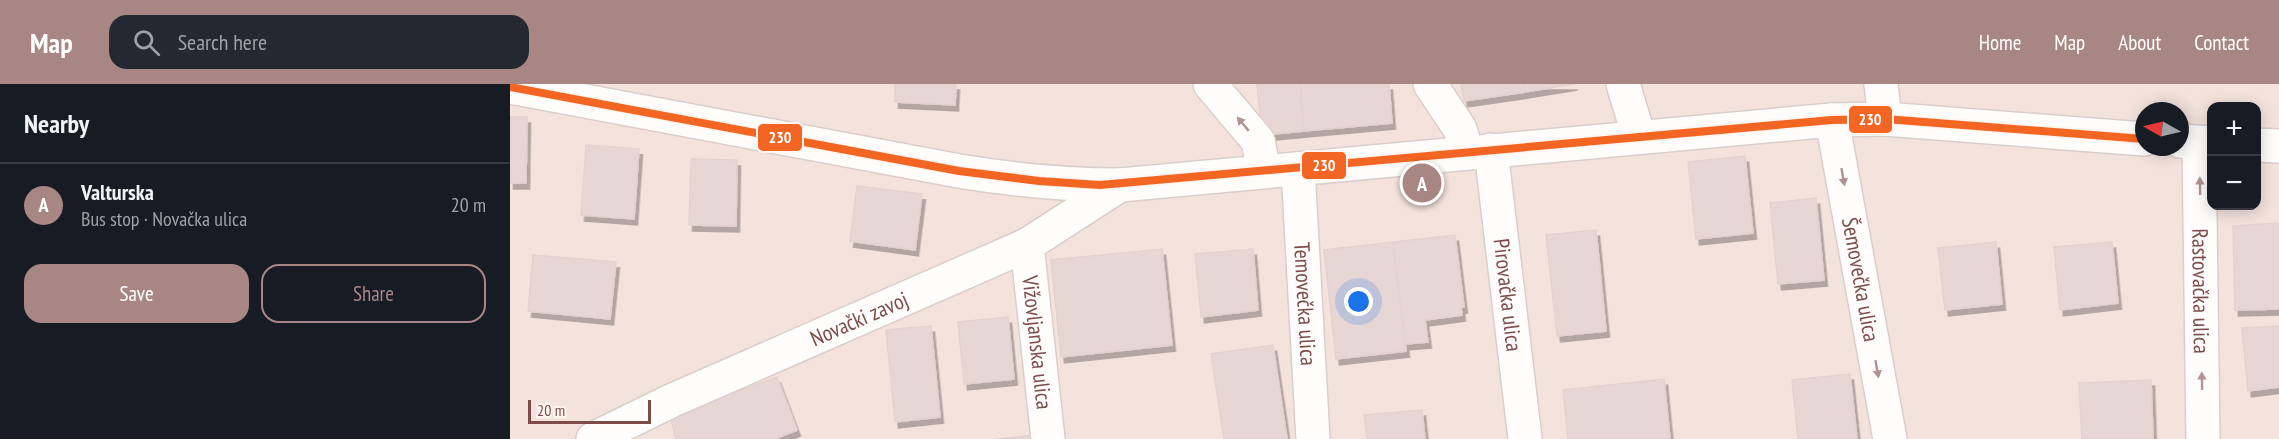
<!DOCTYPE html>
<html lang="en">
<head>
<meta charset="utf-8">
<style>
	body { margin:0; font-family:"PT Sans Narrow",sans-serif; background:#242831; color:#f1f3f6 }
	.controls { position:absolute; right:18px; top:18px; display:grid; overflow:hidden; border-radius:12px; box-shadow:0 3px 15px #0003 }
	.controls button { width:54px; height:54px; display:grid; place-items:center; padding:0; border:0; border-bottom:2px solid #363941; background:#171b24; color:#f1f3f6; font:30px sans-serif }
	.compass { position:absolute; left:1625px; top:18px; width:54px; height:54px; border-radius:50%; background:#171b24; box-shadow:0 3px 15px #0003; rotate:278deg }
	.scale { position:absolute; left:18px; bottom:15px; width:123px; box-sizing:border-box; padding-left:6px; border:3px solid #7d4c49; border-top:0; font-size:16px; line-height:21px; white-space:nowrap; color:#7d4c49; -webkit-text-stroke:4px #fff6f2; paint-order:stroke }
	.you { position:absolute; left:849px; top:218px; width:21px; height:21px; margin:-15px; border:4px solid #fff; border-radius:50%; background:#1a73e8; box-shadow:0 0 0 9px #1a73e833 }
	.badge { display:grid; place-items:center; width:39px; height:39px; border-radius:50%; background:#a88683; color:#fff; font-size:20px; font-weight:700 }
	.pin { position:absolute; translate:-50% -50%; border:3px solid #fff; box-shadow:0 2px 6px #0006 }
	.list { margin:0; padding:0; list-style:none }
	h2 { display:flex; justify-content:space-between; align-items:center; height:78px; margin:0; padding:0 24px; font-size:26px }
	h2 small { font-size:20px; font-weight:400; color:#9ea1a6 }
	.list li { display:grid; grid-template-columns:39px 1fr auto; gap:18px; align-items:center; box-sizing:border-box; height:84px; padding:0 24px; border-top:2px solid #363941 }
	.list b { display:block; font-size:22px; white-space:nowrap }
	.list p { margin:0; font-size:20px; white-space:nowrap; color:#9ea1a6 }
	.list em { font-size:20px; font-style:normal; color:#9ea1a6 }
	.actions { display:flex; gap:12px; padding:18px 24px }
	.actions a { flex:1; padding:14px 0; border:2px solid #a88683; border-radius:18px; text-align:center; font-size:21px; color:#a88683 }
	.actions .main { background:#a88683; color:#fff }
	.icon { flex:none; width:33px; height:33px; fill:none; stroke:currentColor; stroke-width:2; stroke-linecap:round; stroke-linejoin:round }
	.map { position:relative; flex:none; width:1769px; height:355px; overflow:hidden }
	header { display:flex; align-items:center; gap:36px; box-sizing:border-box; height:84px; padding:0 30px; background:#a88683; color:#fff }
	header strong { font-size:28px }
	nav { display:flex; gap:33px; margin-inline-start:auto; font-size:21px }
	.search { width:420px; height:54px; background:#242831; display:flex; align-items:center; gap:15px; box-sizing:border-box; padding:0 21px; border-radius:18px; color:#9ea1a6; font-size:22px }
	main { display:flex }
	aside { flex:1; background:#171b24 }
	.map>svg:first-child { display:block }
</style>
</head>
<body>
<header>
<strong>Map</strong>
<div class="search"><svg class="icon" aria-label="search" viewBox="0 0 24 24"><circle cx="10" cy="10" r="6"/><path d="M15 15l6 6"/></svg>Search here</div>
<nav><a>Home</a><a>Map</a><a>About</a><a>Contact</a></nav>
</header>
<main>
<aside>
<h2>Nearby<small></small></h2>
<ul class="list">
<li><span class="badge">A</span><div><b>Valturska</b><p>Bus stop · Novačka ulica</p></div><em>20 m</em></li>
</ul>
<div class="actions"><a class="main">Save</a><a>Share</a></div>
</aside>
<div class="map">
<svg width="1769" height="355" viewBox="0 0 1769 355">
	<defs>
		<filter id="shadow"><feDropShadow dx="3.5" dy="6" stdDeviation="0" flood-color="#0004"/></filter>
	</defs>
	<rect width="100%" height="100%" fill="#f9f1ee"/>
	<path fill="#f4e3dd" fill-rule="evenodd" d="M0 0H1769V355H0ZM1702 22H1746V122H1702ZM1634 27H1670V63H1634Z"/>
	<path fill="#e6d7d5" stroke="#e4d2cf" stroke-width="1.5" filter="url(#shadow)" d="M385 0H446L445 21 385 18Z
		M756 0H790L794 47 752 51 747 1Z
		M790 0H879L882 39 794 47Z
		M951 0H1014L1015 8 954 17Z
		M1014 0H1064L1015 8Z
		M0 33H17L16 99H0Z
		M76 61 129 65 124 135 71 131Z
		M1235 72 1243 149 1186 155 1178 78Z
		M181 75 227 76 226 142 179 141Z
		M347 102 412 110 405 166 340 157Z
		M1306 114 1314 196 1268 200 1260 119Z
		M1769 139V225L1725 226 1723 142Z
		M1086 146 1096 247 1047 252 1036 151Z
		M945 151 954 223 951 224 952 231 915 236 918 258 895 260 883 158Z
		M883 158 896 267 826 275 814 166Z
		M1486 158 1492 220 1435 226 1428 164Z
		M1602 158 1608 219 1550 226 1544 163Z
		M652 165 662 261 551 273 541 176Z
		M743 165 748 226 691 233 685 170Z
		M23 171 106 178 100 235 18 227Z
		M498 233 504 295 454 300 448 238Z
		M421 242 430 333 385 338 376 246Z
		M1769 242V303L1738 307 1732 244Z
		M763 261 777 355H714L701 270Z
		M1340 290 1347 355H1288L1282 296Z
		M267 293 287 346 265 355H166L160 332Z
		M1154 295 1160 355H1058L1053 306Z
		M1641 296 1643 355H1572L1569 299Z
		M912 326 915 355H857L854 331Z
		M523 351V355H488Z"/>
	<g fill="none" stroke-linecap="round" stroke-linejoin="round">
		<g stroke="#dacecc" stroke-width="36">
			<g id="minor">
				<path d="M700 0 748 57 754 87"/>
				<path d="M920 0 950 45 957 68"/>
				<path d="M1113 0 1129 53"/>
				<path d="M1371 0 1375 35"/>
				<path id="s1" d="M1322 36 1380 355"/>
				<path id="s2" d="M1689 59 1693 355"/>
				<path id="s3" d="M981 66 1015 355"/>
				<path id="s4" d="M788 85 803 355"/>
				<path id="s5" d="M517 161 538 355"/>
				<path id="s6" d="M83 355 163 316 517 161 610 101"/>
			</g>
		</g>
		<g stroke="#dacecc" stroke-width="36">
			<path id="tertiary" d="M0 3 449 87C503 96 555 101 610 101L1322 36 1375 35 1634 55
				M1670 57 1702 59
				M1746 61 1769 62"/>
		</g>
		<use href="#minor" stroke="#fefdfc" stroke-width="33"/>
		<use href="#tertiary" stroke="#fefdfc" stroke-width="33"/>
		<g stroke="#fff6f2" stroke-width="12">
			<path id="bus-1" d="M0 3 449 87 529 97 590 101 1322 36 1375 35 1634 55"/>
		</g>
		<use href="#bus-1" stroke="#f26522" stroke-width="8"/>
	</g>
	<defs><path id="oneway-solid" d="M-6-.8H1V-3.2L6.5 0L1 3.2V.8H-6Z" transform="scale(1.5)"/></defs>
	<g fill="#b19391">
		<use href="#oneway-solid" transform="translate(733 40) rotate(-130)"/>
		<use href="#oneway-solid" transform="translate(1333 93) rotate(80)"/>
		<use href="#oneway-solid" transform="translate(1690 102) rotate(-91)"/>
		<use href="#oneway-solid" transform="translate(1367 285) rotate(80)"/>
		<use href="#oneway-solid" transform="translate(1692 297) rotate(-91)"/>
	</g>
	<g text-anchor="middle" stroke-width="4.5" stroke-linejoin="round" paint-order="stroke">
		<g font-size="22" fill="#7d4c49" stroke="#fff6f2">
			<text dy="8" stroke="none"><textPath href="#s1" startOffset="162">Šemovečka ulica</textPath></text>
			<text dy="8" stroke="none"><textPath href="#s2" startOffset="148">Rastovačka ulica</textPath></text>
			<text dy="8" stroke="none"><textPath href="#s3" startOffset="146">Pirovačka ulica</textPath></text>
			<text dy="8" stroke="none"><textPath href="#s4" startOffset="135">Temovečka ulica</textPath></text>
			<text dy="8" stroke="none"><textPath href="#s6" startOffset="292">Novački zavoj</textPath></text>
			<text dy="8" stroke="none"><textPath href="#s5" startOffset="98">Vižovljanska ulica</textPath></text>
		</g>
	</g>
	<g stroke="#fff6f2" stroke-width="2">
		<rect x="1338" y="21" width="45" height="29" rx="6" fill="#f26522"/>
		<rect x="247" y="39" width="46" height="29" rx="6" fill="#f26522"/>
		<rect x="791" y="67" width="46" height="29" rx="6" fill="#f26522"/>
	</g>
	<g font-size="16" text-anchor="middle" font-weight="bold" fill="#fff">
		<text x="1360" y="41">230</text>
		<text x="270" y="59">230</text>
		<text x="814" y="87">230</text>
	</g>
</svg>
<div class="controls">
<button>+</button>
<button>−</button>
</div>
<svg class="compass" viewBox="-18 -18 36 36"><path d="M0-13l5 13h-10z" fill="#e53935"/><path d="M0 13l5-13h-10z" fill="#9ea1a6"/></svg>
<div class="scale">20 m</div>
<div class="you"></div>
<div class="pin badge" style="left:912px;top:99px">A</div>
</div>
</main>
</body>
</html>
